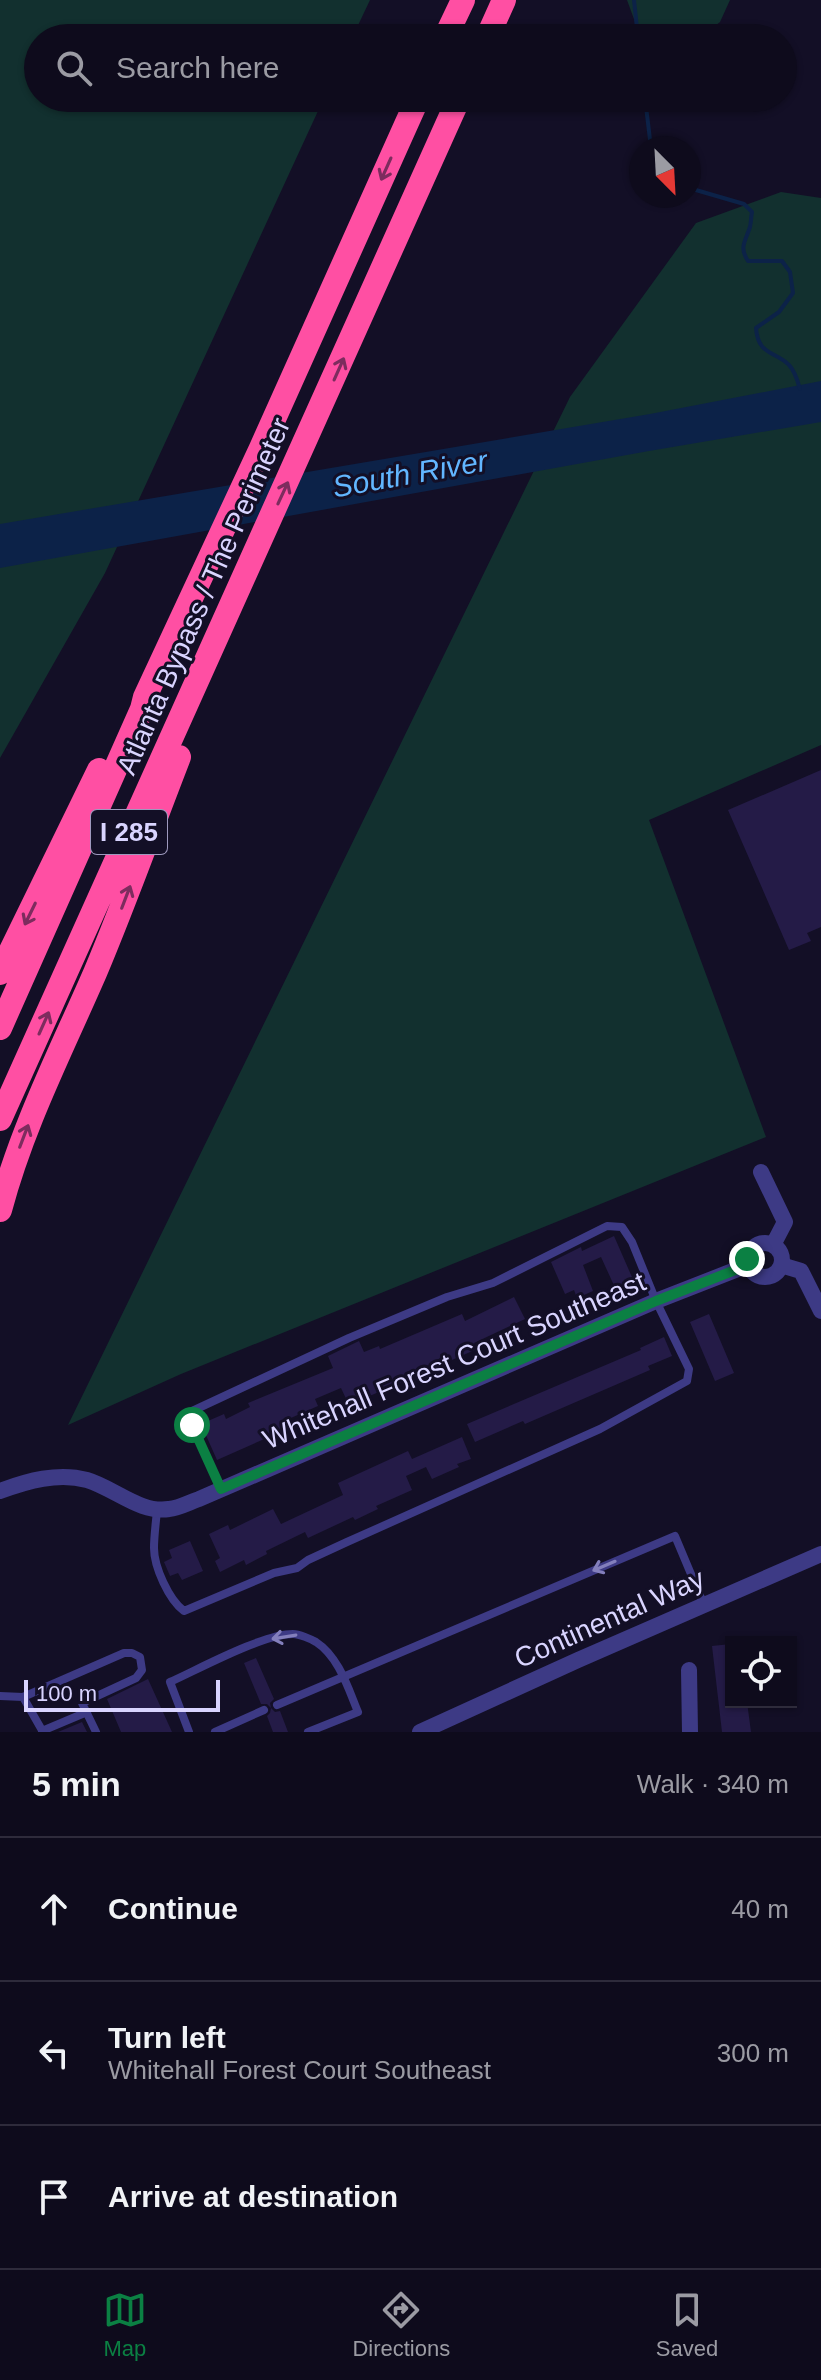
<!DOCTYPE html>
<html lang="en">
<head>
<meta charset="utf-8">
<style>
	body { margin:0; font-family:Arial,sans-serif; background:#1c1929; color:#f1f3f6 }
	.controls { position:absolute; right:24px; bottom:24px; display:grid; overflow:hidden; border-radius:0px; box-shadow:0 2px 6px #0004 }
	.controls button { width:72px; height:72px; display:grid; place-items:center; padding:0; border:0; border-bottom:2px solid #2e2b3b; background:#0e0b1c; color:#f1f3f6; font:40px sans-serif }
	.compass { position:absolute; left:629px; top:136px; width:72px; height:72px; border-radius:50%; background:#0e0b1c; box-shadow:0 2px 6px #0004; rotate:156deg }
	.scale { position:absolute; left:24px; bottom:20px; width:196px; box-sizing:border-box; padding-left:8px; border:4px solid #d9d4ff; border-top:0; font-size:22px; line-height:28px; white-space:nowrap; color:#d9d4ff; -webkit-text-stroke:6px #130f26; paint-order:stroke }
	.stop { position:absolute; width:24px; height:24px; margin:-18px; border:6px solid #0b8043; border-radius:50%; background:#fff }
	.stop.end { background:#0b8043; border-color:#fff; box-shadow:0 2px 8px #0008 }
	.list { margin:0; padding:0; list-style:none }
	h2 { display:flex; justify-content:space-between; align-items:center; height:104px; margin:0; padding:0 32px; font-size:34px }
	h2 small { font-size:26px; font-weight:400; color:#9b9ba3 }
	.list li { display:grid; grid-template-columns:52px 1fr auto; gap:24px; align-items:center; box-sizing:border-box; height:144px; padding:0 32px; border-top:2px solid #2e2b3b }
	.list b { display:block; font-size:30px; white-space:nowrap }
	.list p { margin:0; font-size:26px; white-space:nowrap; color:#9b9ba3 }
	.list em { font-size:26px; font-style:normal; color:#9b9ba3 }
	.icon { flex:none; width:44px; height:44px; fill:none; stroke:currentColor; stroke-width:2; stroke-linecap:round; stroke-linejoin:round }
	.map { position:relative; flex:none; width:821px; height:1732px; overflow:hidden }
	.search { position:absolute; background:#0e0b1c; box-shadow:0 2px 6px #0004; left:24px; right:24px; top:24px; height:88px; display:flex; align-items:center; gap:20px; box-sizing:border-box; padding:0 28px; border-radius:44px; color:#9b9ba3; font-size:30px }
	.sheet { height:536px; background:#0e0b1c }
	nav { display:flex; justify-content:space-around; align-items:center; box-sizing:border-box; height:112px; border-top:2px solid #2e2b3b; background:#0e0b1c; font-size:22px; color:#9b9ba3 }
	nav a { display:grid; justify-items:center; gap:4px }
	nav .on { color:#0b8043 }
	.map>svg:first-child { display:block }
</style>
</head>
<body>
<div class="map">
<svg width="821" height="1732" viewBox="0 0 821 1732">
	<rect width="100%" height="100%" fill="#130f26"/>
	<path fill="#12302f" d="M0 0H370L352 38H38V98H324L105 573 0 758Z
		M627 0H730L720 22 700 38H641Z
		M781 192 821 198V745L649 820 766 1137 181 1374 68 1425 570 397 696 223Z"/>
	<path fill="#0c2248" d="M821 381V422L649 451 0 568V524L650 414Z"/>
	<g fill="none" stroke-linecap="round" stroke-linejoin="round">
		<path stroke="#0c2248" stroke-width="4" d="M634 0 638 38
			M645 98 651 148
			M689 188 744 204 752 212C751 217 751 223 750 227 745 242 739 247 748 261H782L790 272 793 293 779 312 756 328C758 356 776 351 789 365 795 371 798 382 800 389"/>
	</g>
	<path fill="#241b47" d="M821 770V927L807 933 811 941 789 950 728 810Z
		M614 1236 635 1284 617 1292 601 1257 583 1265 593 1291 577 1298 574 1290 565 1294 551 1262 581 1247 582 1251Z
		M514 1297 525 1319 474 1343 477 1349 349 1405 341 1388 315 1399 318 1406 284 1421 287 1429 217 1460 201 1424 224 1414 226 1419 250 1407 248 1403 333 1368 328 1356 359 1341 364 1352 379 1346 380 1349 462 1314 465 1321Z
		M709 1314 734 1373 715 1381 690 1322Z
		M664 1337 672 1356 648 1366 650 1370 525 1424 523 1421 475 1442 467 1424 641 1350 640 1348Z
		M462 1437 471 1459 457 1464 459 1467 432 1479 426 1467 406 1476 412 1490 376 1506 378 1509 355 1520 353 1517 308 1538 305 1532 266 1551 267 1554 246 1565 244 1560 220 1572 215 1561 220 1558 209 1534 228 1525 230 1530 273 1509 281 1524 343 1495 338 1483 408 1451 412 1459Z
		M190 1541 203 1571 182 1580 178 1573 170 1576 164 1562 172 1558 169 1550Z
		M731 1644V1702H747L751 1732H722L712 1646Z
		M256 1658 274 1699 270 1703 271 1708 275 1712 280 1711 288 1732H273L267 1716 270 1713 271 1708 267 1704H261L244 1663Z
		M148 1679 172 1732H121L107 1699Z
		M82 1722 87 1732H58Z"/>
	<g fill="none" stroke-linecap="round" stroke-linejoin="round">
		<path stroke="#3d3a85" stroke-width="8" d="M157 1510C156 1522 154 1536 154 1548 154 1567 169 1600 184 1611L274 1573 297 1568 308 1560 347 1542 600 1429 687 1381 689 1369 656 1301 632 1242 622 1227 607 1226 493 1283 447 1297 349 1338 190 1412 192 1425 221 1489
			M0 1696 23 1697
			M277 1705 675 1536 704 1605
			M42 1731 87 1712
			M43 1732 23 1697 124 1653H132L140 1657 142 1670 136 1678 82 1703 96 1732
			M189 1732 170 1682C199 1669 263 1634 293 1634 299 1634 311 1639 316 1642 339 1657 348 1688 358 1712L308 1732
			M215 1732 264 1710"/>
		<path stroke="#3d3a85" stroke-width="16" d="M761 1172 785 1222 773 1245
			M748 1260a17 17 0 1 1 34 0a17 17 0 1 1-34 0Z
			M781 1265 801 1271 821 1311
			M0 1491C27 1481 58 1472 87 1480 114 1488 141 1514 169 1509 179 1508 190 1502 199 1499L656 1301 748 1265
			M689 1670 690 1732
			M420 1732 578 1660 821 1554"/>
		<path stroke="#ff4fa3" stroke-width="24" d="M445 38 463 0
			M487 38 504 0
			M0 973 99 770
			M0 1028 142 709 145 697 261 448 418 98
			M0 1119 459 98
			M0 1210C22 1127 61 1051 95 973 125 902 151 829 179 757"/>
	</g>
	<defs><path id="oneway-shaft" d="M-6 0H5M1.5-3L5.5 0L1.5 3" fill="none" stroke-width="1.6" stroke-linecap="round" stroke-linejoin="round" transform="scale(2)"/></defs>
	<g stroke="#7d2c5e">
		<use href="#oneway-shaft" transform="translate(386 169) rotate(114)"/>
		<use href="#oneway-shaft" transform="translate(339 369) rotate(-66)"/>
		<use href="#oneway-shaft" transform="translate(283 493) rotate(-65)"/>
		<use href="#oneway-shaft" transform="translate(126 897) rotate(-69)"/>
		<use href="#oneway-shaft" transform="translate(30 914) rotate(116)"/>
		<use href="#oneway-shaft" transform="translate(44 1023) rotate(-66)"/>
		<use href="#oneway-shaft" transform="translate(24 1136) rotate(-69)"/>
	</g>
	<g stroke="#837fbc">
		<use href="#oneway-shaft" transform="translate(604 1566) rotate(157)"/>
		<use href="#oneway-shaft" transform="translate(284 1637) rotate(171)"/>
	</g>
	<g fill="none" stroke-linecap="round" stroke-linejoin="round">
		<path stroke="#0b8043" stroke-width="10" d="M192 1425 221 1489 656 1301 748 1265 747 1259"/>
	</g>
	<g text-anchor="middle" stroke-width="6" stroke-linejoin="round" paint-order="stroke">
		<rect fill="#130f26" stroke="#9e99be" stroke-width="2" x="91" y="810" width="76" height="44" rx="6"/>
		<g font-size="26" font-weight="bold" fill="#d9d4ff">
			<text x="129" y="841">I 285</text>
		</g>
		<g font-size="28" fill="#d9d4ff" stroke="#130f26">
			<text transform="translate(203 596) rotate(-66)" y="10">Atlanta Bypass / The Perimeter</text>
			<text transform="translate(454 1360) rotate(-23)" y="10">Whitehall Forest Court Southeast</text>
			<text transform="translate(609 1618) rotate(-24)" y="10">Continental Way</text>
		</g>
		<g font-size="30" font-style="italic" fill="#62b6ff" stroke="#130f26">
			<text transform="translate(410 474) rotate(-10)" y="10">South River</text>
		</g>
	</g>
</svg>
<div class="controls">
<button><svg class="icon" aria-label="locate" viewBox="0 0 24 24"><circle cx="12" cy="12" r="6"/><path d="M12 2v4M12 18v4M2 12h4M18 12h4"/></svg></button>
</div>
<svg class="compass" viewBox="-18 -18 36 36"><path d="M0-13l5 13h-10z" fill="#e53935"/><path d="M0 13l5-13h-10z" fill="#9b9ba3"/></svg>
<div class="scale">100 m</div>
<div class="stop" style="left:192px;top:1425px"></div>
<div class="stop end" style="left:747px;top:1259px"></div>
<div class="search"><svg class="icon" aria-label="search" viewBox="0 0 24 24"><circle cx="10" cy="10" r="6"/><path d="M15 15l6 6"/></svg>Search here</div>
</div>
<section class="sheet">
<h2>5 min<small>Walk · 340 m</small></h2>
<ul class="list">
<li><svg class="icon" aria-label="ahead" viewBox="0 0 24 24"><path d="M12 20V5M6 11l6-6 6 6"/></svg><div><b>Continue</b></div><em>40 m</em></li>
<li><svg class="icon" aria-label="left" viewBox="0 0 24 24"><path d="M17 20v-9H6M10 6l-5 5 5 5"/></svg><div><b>Turn left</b><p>Whitehall Forest Court Southeast</p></div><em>300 m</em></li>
<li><svg class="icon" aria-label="arrive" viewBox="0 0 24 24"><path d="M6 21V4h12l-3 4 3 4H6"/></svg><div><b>Arrive at destination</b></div></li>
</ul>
</section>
<nav>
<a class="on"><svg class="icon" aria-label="map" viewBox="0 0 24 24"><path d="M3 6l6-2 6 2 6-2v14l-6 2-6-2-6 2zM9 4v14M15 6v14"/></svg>Map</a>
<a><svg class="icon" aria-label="directions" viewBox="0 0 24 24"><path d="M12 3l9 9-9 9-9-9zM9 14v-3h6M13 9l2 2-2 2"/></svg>Directions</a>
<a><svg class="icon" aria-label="saved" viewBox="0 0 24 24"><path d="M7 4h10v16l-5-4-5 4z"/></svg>Saved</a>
</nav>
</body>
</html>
